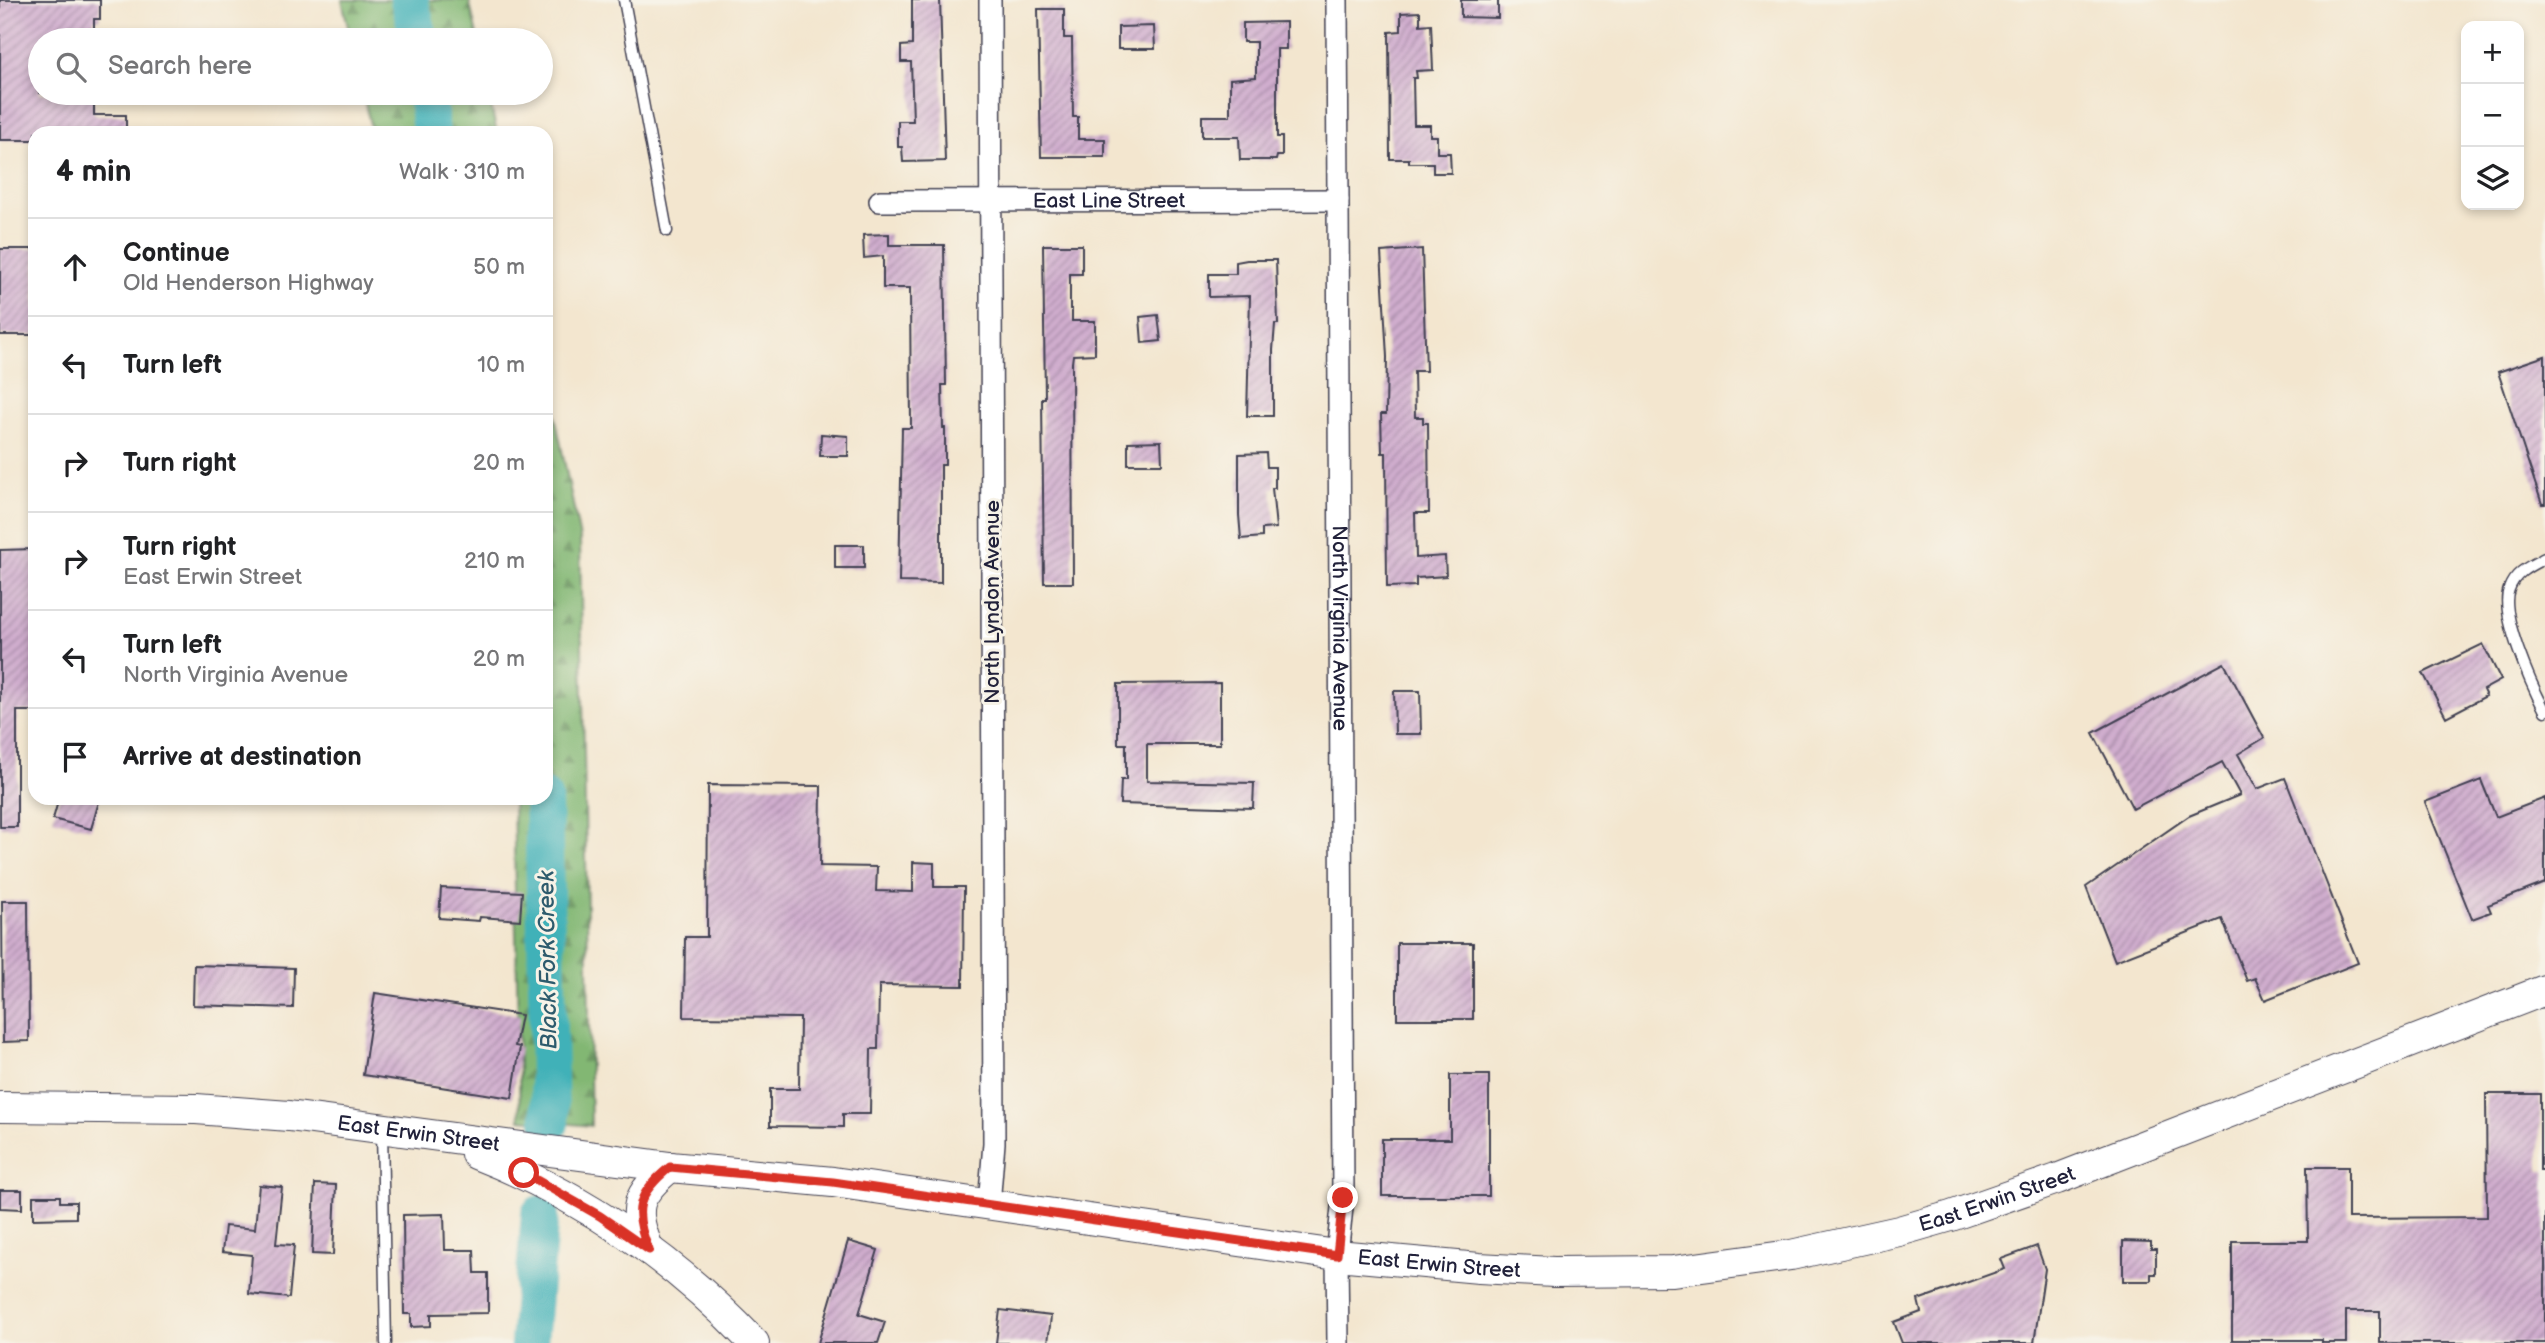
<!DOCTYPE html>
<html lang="en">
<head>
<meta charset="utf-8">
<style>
	body { margin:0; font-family:"Balsamiq Sans",sans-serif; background:#f6f6f6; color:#202124 }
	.controls { position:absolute; right:21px; top:21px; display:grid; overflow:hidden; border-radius:14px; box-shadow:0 4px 10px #0003 }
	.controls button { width:63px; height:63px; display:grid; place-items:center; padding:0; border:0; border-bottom:2px solid #e0e0e0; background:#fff; color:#202124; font:35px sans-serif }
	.stop { position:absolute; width:21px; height:21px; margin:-16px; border:5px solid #d93025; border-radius:50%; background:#fff }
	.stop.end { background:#d93025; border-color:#fff; box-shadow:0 2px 7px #0008 }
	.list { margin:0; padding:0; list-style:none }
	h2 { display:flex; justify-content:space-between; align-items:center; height:91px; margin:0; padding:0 28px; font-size:30px }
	h2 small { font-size:23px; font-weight:400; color:#757577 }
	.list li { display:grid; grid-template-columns:46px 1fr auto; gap:21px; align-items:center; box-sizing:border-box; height:98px; padding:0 28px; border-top:2px solid #e0e0e0 }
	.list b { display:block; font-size:26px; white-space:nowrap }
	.list p { margin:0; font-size:23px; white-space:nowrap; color:#757577 }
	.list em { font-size:23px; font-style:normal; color:#757577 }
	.icon { flex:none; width:38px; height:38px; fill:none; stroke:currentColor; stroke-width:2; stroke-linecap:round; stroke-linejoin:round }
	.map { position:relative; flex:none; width:2545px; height:1343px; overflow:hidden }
	.search { position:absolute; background:#fff; box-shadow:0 4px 10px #0003; left:28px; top:28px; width:525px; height:77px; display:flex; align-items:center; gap:18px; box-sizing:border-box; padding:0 24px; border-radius:38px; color:#757577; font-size:26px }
	.panel { position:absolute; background:#fff; box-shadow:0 4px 10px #0003; left:28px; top:126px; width:525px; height:679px; border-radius:21px }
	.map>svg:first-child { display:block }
</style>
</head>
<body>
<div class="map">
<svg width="2545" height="1343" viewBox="0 0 2545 1343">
	<defs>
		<pattern id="forest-firs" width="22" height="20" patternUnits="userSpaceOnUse" patternTransform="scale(1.75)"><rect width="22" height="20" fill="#82b773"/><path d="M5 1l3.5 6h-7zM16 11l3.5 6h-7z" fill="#6a9460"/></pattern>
		<pattern id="building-hatch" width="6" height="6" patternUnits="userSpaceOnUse" patternTransform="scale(1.75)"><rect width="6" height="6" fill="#d0adce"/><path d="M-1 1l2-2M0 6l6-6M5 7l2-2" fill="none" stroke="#a88ca8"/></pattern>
	</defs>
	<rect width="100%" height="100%" fill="#f7f3e8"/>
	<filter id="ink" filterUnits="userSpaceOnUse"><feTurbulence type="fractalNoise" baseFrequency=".0143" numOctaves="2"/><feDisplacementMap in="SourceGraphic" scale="14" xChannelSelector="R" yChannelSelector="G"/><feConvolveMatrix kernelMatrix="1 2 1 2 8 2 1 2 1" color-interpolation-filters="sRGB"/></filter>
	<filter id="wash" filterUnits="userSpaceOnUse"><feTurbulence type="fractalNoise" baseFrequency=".00686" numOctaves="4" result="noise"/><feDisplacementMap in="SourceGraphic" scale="28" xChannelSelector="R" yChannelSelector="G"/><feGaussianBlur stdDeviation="1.57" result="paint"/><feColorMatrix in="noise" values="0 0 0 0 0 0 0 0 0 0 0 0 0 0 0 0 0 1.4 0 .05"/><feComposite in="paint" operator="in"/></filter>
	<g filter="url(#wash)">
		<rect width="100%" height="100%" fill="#f3e6cf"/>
		<path fill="url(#forest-firs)" stroke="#526c57" stroke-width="2" d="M342 0H469L478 40H351Z
			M363 93H488L497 133H372Z
			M546 372 580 538 591 1126 520 1119 513 798H546Z"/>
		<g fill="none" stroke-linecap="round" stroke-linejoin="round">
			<path stroke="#41b1b8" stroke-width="38" d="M409 0 420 40
				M427 93 431 133
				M543 798 550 1123
				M529 1343 540 1214"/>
		</g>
		<g id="blocks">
			<path fill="url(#building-hatch)" d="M0 0H100V19H94V40H40V93H94V115H126V133H35V140H0Z
				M912 0H940L945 161 903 162 902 147H898V121H913L911 62H901V46L912 45Z
				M1461 0H1498V18L1461 17Z
				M1038 9H1064V38H1072L1073 117H1078V139H1105V157H1041Z
				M1420 12V25L1431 24 1433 70 1416 71 1417 78H1413L1414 125H1430V136H1437V153H1450L1451 173H1433V163H1409V159H1390L1389 32 1401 31V13Z
				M1286 22V49H1277V137H1282V156H1277L1276 160H1240L1239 137H1202V116H1230V79L1256 77V42H1243V23Z
				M1154 26 1155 49H1118V27Z
				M889 234V245H944L946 385H942L943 428H945V465H941V583L899 582 902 428H911L910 288H883V256L864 258 863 235Z
				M1043 245H1082V274H1070V309H1072V321H1095V354L1073 355 1072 363 1073 583H1044L1042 398H1045Z
				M0 249H35V335H0Z
				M1422 249 1426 371H1414L1415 417H1423V423H1428L1429 513H1415L1416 558 1445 556 1446 576 1416 578V586L1387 587 1386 453H1382L1381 414H1386L1387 357 1381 252Z
				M1247 260H1276L1278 324H1275L1273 350V416H1247L1250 296 1209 297V274H1236V262Z
				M1158 315 1161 341 1142 343 1140 317Z
				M2545 356V504H2542L2498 372Z
				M821 434 848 436V456H820Z
				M1161 441 1162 464H1128V442Z
				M1266 453 1267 467H1275V488H1272L1276 528 1262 529V537L1241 539 1239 515V454Z
				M835 545H864V568H835Z
				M35 549V711H17V827H0V550Z
				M2483 644 2501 680 2483 690 2486 696 2446 717 2423 673Z
				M2224 663 2264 738 2238 754 2257 789 2285 778 2358 963 2265 1000 2255 978 2247 981 2222 919 2115 961 2086 887 2189 816 2240 795 2222 762 2133 809 2093 733Z
				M1220 683V744H1147V781L1254 783 1253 808 1120 804 1121 780H1126V744H1118V684Z
				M1394 691H1420L1421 734H1395Z
				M2481 780 2496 817 2545 798V883L2488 905 2491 912 2472 919 2425 802Z
				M708 785 821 786 820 866 877 867 876 891 913 892V862L934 863V887H964L963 986 879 985 878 1049H871L870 1114H843V1127L770 1126V1089H799L800 1018 684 1017 685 937H707Z
				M59 798H100L91 829 53 819Z
				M441 888 522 892 520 920 480 917 479 921 439 918Z
				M2 901H28L29 1041 3 1042Z
				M1397 943H1473V1019H1397Z
				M194 965 294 968 293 1008 193 1005Z
				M375 993 521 1015 515 1046 520 1047 512 1098 363 1075Z
				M1450 1075H1489V1196H1382V1139H1450Z
				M2486 1094H2540V1170H2545V1343H2380V1311H2346V1343H2322V1340H2232V1241H2308L2307 1167H2348V1218L2487 1217Z
				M315 1184 336 1185 333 1255 312 1254Z
				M259 1185 282 1187 276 1244 294 1245 289 1298 249 1294 252 1255 222 1252 225 1226 255 1229Z
				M0 1190H22V1209L0 1208Z
				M33 1196H60V1202H76V1218L33 1219Z
				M444 1214 445 1250H474L475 1273H488V1313L431 1314V1326L411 1327V1314H404L403 1215Z
				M848 1241 878 1250 859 1314 885 1322 878 1343H818Z
				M2123 1241 2151 1242V1249H2156V1274H2151V1281H2123Z
				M2037 1246 2045 1269 2034 1343H1902L1894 1322 1921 1312 1918 1300 2005 1269 2001 1259Z
				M1000 1310 1051 1316 1048 1343H996Z"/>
		</g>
	</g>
	<g filter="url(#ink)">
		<use href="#blocks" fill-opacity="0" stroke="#413f51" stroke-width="2"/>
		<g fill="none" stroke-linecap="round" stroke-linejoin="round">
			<g stroke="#413f51" stroke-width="13">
				<path id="service" d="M624 0 667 231
					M2545 558C2530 566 2515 572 2509 589 2499 614 2532 686 2545 711
					M382 1129 386 1343"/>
			</g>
			<g stroke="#413f51" stroke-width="24">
				<g id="minor">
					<path id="s1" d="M1337 0 1343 1198 1337 1255 1338 1343"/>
					<path id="s2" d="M880 201 1338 200"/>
					<path d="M989 1205 994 1143 990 0"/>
				</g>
			</g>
			<g stroke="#413f51" stroke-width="32">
				<g id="secondary">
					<path id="s3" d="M0 1107 196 1109 289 1116 670 1167 833 1182 1337 1255 1479 1268 1554 1272 1673 1271 1791 1255 1899 1231 1951 1216 2057 1179 2545 990"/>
					<path d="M476 1154C581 1195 677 1261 754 1343"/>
					<path d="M649 1250C631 1208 636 1195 670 1167"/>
				</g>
			</g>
			<use href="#service" stroke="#fff" stroke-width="10"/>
			<use href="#minor" stroke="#fff" stroke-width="21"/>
			<use href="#secondary" stroke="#fff" stroke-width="30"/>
		</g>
	</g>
	<g fill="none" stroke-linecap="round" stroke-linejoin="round" filter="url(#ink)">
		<path stroke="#d93025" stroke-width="9" d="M524 1173 600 1216 649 1250C632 1210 637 1194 670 1167L833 1182 1337 1255 1343 1198"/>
	</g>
	<g text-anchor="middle" stroke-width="6" stroke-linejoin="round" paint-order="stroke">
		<g font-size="21" fill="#22223b" stroke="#f7f3e8">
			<text dy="7" stroke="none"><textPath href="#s2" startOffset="229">East Line Street</textPath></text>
			<text transform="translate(992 602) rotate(-90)" y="7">North Lyndon Avenue</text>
			<text dy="7" stroke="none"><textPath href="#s1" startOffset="628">North Virginia Avenue</textPath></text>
			<text dy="7" stroke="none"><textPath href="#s3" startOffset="420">East Erwin Street</textPath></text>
			<text dy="7" stroke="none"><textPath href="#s3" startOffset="2016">East Erwin Street</textPath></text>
			<text dy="7" stroke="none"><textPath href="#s3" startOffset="1449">East Erwin Street</textPath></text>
		</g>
		<g font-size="23" font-style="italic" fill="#2e5b6d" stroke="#f7f3e8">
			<text transform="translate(547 960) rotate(-91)" y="8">Black Fork Creek</text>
		</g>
	</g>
</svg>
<div class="controls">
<button>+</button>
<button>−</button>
<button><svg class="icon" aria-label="layers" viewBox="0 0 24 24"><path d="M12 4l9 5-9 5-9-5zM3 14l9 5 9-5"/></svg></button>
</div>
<div class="stop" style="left:524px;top:1173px"></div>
<div class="stop end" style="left:1343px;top:1198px"></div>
<div class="search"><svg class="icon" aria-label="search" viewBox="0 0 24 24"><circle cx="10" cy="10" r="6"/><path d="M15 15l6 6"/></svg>Search here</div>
<section class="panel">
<h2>4 min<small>Walk · 310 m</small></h2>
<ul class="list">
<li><svg class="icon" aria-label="ahead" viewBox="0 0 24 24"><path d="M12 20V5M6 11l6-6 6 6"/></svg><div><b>Continue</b><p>Old Henderson Highway</p></div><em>50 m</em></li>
<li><svg class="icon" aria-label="left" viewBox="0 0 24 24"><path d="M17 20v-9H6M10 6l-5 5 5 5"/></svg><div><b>Turn left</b></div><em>10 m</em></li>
<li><svg class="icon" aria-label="right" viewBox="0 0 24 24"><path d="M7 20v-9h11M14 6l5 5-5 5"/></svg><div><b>Turn right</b></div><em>20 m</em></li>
<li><svg class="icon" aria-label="right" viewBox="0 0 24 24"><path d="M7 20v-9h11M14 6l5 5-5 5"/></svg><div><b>Turn right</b><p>East Erwin Street</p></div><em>210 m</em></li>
<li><svg class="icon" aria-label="left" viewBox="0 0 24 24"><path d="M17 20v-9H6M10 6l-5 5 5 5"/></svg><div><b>Turn left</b><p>North Virginia Avenue</p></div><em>20 m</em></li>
<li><svg class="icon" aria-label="arrive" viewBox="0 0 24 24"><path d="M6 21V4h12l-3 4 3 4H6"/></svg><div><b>Arrive at destination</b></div></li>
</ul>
</section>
</div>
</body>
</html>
